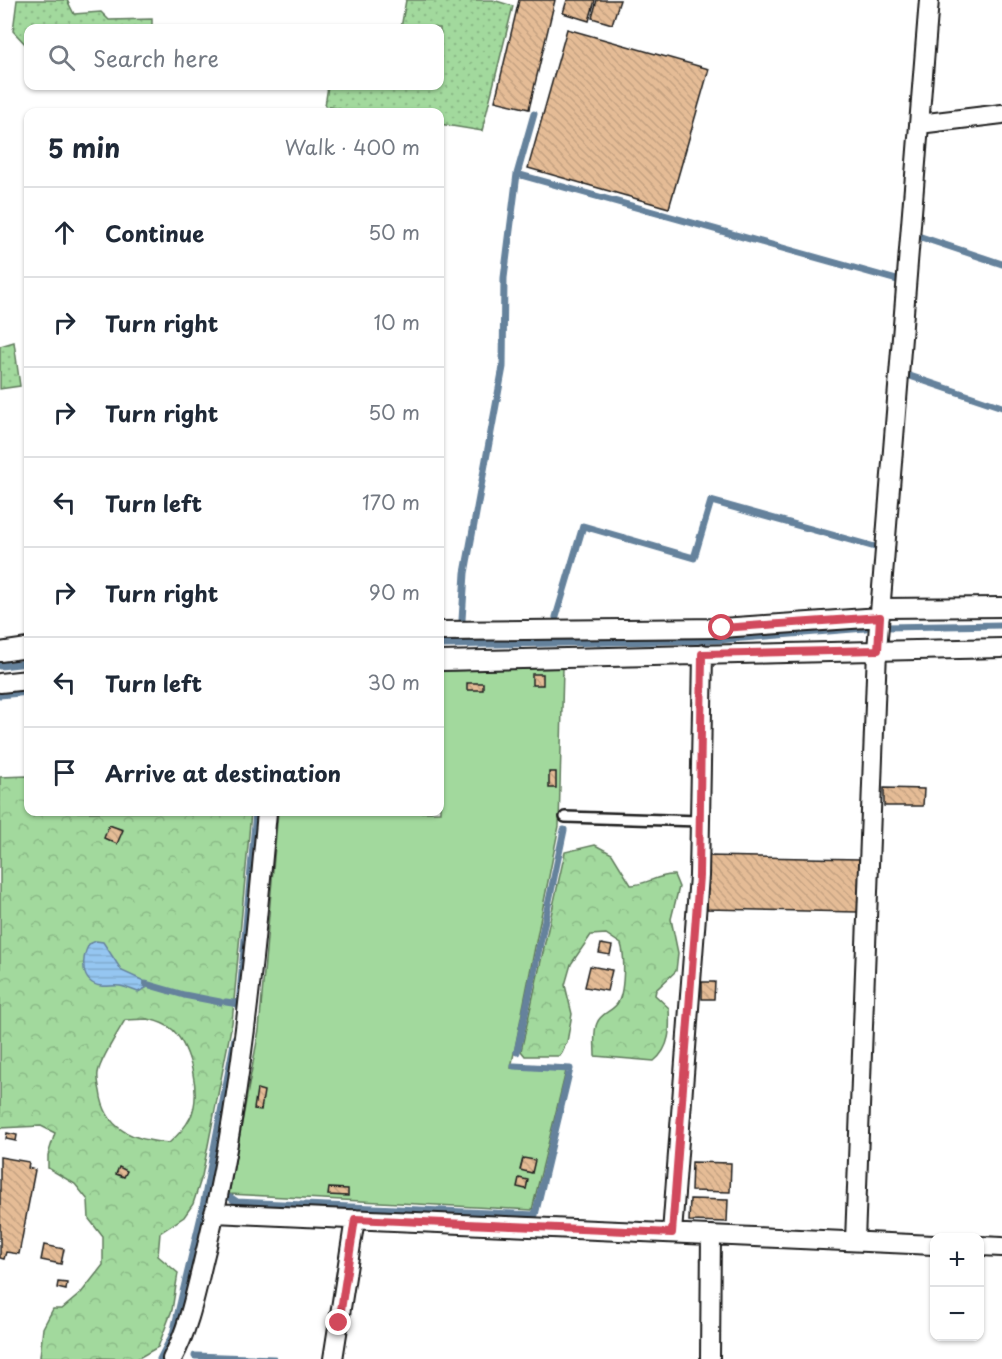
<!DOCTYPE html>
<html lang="en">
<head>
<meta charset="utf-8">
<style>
	body { margin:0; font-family:"Playpen Sans",sans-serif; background:#f2f2f3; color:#1f2937 }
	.controls { position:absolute; right:18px; bottom:18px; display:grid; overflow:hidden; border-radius:12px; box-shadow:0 2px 4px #0004 }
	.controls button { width:54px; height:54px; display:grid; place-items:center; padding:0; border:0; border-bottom:2px solid #e0e1e3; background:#fff; color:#1f2937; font:30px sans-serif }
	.stop { position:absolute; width:18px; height:18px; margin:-14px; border:4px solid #d1495b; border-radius:50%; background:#fff }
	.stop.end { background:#d1495b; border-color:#fff; box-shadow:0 2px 6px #0008 }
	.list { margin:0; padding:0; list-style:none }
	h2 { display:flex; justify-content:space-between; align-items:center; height:78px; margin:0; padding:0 24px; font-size:26px }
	h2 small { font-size:20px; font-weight:400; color:#747a83 }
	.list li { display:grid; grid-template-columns:39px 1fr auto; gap:18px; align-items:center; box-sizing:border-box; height:90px; padding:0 24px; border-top:2px solid #e0e1e3 }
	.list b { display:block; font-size:22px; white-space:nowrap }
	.list em { font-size:20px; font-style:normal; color:#747a83 }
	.icon { flex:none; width:33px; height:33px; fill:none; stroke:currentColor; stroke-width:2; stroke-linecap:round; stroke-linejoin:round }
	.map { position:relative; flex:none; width:1002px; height:1359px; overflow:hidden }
	.search { position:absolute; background:#fff; box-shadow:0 2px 4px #0004; left:24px; top:24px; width:420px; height:66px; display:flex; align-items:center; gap:15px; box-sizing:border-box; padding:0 21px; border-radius:12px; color:#747a83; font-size:22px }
	.panel { position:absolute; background:#fff; box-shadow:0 2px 4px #0004; left:24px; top:108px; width:420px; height:708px; border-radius:12px }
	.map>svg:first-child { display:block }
</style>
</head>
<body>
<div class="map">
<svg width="1002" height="1359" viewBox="0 0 1002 1359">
	<defs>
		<pattern id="grass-dots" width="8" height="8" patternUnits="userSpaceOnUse" patternTransform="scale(1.5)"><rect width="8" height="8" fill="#a2d99d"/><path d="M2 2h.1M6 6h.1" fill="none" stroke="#8bba87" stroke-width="1.8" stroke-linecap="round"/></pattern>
		<pattern id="forest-crowns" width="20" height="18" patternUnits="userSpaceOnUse" patternTransform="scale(1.5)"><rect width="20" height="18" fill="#a2d99d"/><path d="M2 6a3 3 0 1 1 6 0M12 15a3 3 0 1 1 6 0" fill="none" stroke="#8bba87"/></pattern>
		<pattern id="water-rules" width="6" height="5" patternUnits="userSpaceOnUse" patternTransform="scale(1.5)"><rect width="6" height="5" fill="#95c6f1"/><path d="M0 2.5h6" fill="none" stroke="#80aace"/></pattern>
		<pattern id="building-back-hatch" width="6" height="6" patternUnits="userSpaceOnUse" patternTransform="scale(1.5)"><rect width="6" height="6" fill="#e5bc96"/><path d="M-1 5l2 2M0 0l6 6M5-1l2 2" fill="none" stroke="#c4a181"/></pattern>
	</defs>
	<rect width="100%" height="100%" fill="#fff"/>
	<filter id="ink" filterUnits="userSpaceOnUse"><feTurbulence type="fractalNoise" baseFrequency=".0167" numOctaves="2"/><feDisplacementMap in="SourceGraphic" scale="12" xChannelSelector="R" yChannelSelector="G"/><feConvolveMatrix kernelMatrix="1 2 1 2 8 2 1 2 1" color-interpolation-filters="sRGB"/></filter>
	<g filter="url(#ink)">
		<path fill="url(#grass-dots)" stroke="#5f7a5c" stroke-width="1.5" d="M17 0H67L74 14 101 12 109 20 152 19V28H28V47L13 31Z
			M406 0H493L513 6 482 131 440 124V112H340V109L325 106 328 86H440V28H401Z
			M14 342 20 386 0 389V346Z"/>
		<path fill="url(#forest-crowns)" stroke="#5f7a5c" stroke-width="1.5" fill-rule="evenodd" d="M28 776V812H251L232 1023 202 1176 193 1204 184 1217 160 1233 158 1256 178 1273 172 1310 158 1347 137 1359 40 1357 43 1328 53 1309H62L81 1293 103 1265V1237L89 1219 88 1200 75 1184 48 1168V1155L55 1133 41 1126 0 1128V777ZM148 1019C157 1021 166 1024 173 1030 191 1049 202 1095 190 1118 185 1128 177 1136 169 1143 134 1140 105 1131 100 1091 99 1086 97 1078 98 1073 99 1063 119 1030 125 1020Z
			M595 845 612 854 631 885C647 885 658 874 674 875L679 887 671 919 678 953 676 971 656 990 655 995 669 1008C670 1028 671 1047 654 1061L595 1056C595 1046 593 1032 597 1023 601 1013 611 1012 617 1004 625 993 625 956 621 944L606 934 591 935 571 964 565 985 572 1014 567 1042 560 1056H525L521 1051 565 852Z"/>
		<path fill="#a2d99d" stroke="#5f7a5c" stroke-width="1.5" d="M563 668 559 826 511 1068 566 1071 532 1210 229 1194 259 1030 278 812H440V671Z"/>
		<path fill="url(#water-rules)" stroke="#65829c" stroke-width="1.5" d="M96 941 103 942 122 971 144 981 146 988 138 992C132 990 126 987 120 986 114 985 107 987 101 986 80 983 81 959 89 944Z"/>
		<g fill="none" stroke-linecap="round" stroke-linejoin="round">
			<path stroke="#65829c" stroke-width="7" d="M517 174 897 280
				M918 236 1002 264
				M907 375 1002 407
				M556 617 583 526 694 558 711 501 875 547
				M462 620 465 573 503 367 504 278 517 174 534 114
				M886 627 1002 625
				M440 645 717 640 865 628
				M0 666 28 663
				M0 695 28 692
				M146 984 184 995 220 1002
				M226 1002 239 1004
				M239 1006 256 812
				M517 1052 564 830
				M231 1198 237 1202 535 1215 570 1069 514 1066
				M195 1356 274 1359
				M160 1359 173 1334 202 1212 235 1038"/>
		</g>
		<path fill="url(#building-back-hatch)" stroke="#1c1c1c" stroke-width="1.5" d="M519 0H555L529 109 495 101Z
			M567 0H595L589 21 563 13Z
			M597 0H620L612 24 592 18Z
			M567 29 709 69 669 208 528 168Z
			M532 674H543V685H532Z
			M467 683H483V690H467Z
			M549 772H556V788H549Z
			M884 788 924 789 923 806H884Z
			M109 825 123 830 117 844 104 838Z
			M708 856 859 859 858 912 707 909Z
			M601 944 612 946 610 955 599 953Z
			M590 966 612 970 607 991 585 987Z
			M702 982H715L714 999H702Z
			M257 1089 264 1091 261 1110 254 1109Z
			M7 1133 17 1135 16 1141 6 1139Z
			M0 1157 29 1162 28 1168 35 1170 19 1254 6 1252 4 1259 0 1258Z
			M523 1158 535 1160 532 1173 520 1170Z
			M692 1162 731 1163 730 1192 691 1191Z
			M119 1167 127 1171 124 1177 116 1174Z
			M519 1178 528 1180 526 1189 517 1187Z
			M329 1188 348 1189V1196L328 1195Z
			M690 1199 728 1200 727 1222 689 1221Z
			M44 1245 64 1249 61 1264 41 1260Z
			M58 1282 67 1283 66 1290 57 1288Z"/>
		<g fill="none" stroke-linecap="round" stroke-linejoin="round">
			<g stroke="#1c1c1c" stroke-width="14">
				<path id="service" d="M565 817 700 821"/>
			</g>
			<g stroke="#1c1c1c" stroke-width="22">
				<path id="minor" d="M919 124 1002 114
					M881 608 1002 607
					M440 631 722 628 880 617
					M0 652 28 648
					M440 661 1002 648
					M0 683 28 680
					M214 1213 934 1245
					M672 1233 699 876 703 654
					M855 1241 877 650 929 0
					M980 1246 1002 1247
					M172 1359C191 1324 197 1284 207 1246 241 1103 254 957 267 812
					M333 1359 355 1219
					M710 1359 711 1235"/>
			</g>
			<use href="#service" stroke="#fff" stroke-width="9"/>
			<use href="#minor" stroke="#fff" stroke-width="18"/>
		</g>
	</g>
	<g fill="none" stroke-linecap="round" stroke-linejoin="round" filter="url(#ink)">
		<path stroke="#d1495b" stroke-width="8" d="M339 1323 355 1219 672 1233 699 876 702 654 878 650 880 617 722 628"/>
	</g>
</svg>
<div class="controls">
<button>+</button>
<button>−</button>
</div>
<div class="stop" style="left:722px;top:628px"></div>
<div class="stop end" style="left:339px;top:1323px"></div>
<div class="search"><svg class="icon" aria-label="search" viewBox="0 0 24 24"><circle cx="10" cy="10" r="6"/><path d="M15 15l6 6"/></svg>Search here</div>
<section class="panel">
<h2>5 min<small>Walk · 400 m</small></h2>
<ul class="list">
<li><svg class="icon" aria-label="ahead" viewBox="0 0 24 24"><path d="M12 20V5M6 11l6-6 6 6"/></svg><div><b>Continue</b></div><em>50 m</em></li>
<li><svg class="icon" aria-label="right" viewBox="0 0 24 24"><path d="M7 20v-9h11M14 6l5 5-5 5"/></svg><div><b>Turn right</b></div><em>10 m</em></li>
<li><svg class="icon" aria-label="right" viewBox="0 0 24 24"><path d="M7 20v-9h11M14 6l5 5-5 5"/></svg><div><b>Turn right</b></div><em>50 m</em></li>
<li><svg class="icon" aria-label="left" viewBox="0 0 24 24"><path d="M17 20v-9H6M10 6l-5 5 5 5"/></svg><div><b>Turn left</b></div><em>170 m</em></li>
<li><svg class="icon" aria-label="right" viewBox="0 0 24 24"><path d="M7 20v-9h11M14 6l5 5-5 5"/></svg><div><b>Turn right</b></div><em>90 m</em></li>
<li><svg class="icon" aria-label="left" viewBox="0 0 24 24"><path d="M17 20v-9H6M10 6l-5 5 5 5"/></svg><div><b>Turn left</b></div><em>30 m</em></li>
<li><svg class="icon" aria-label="arrive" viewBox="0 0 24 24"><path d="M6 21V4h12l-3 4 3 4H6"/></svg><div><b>Arrive at destination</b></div></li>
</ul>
</section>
</div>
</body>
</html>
